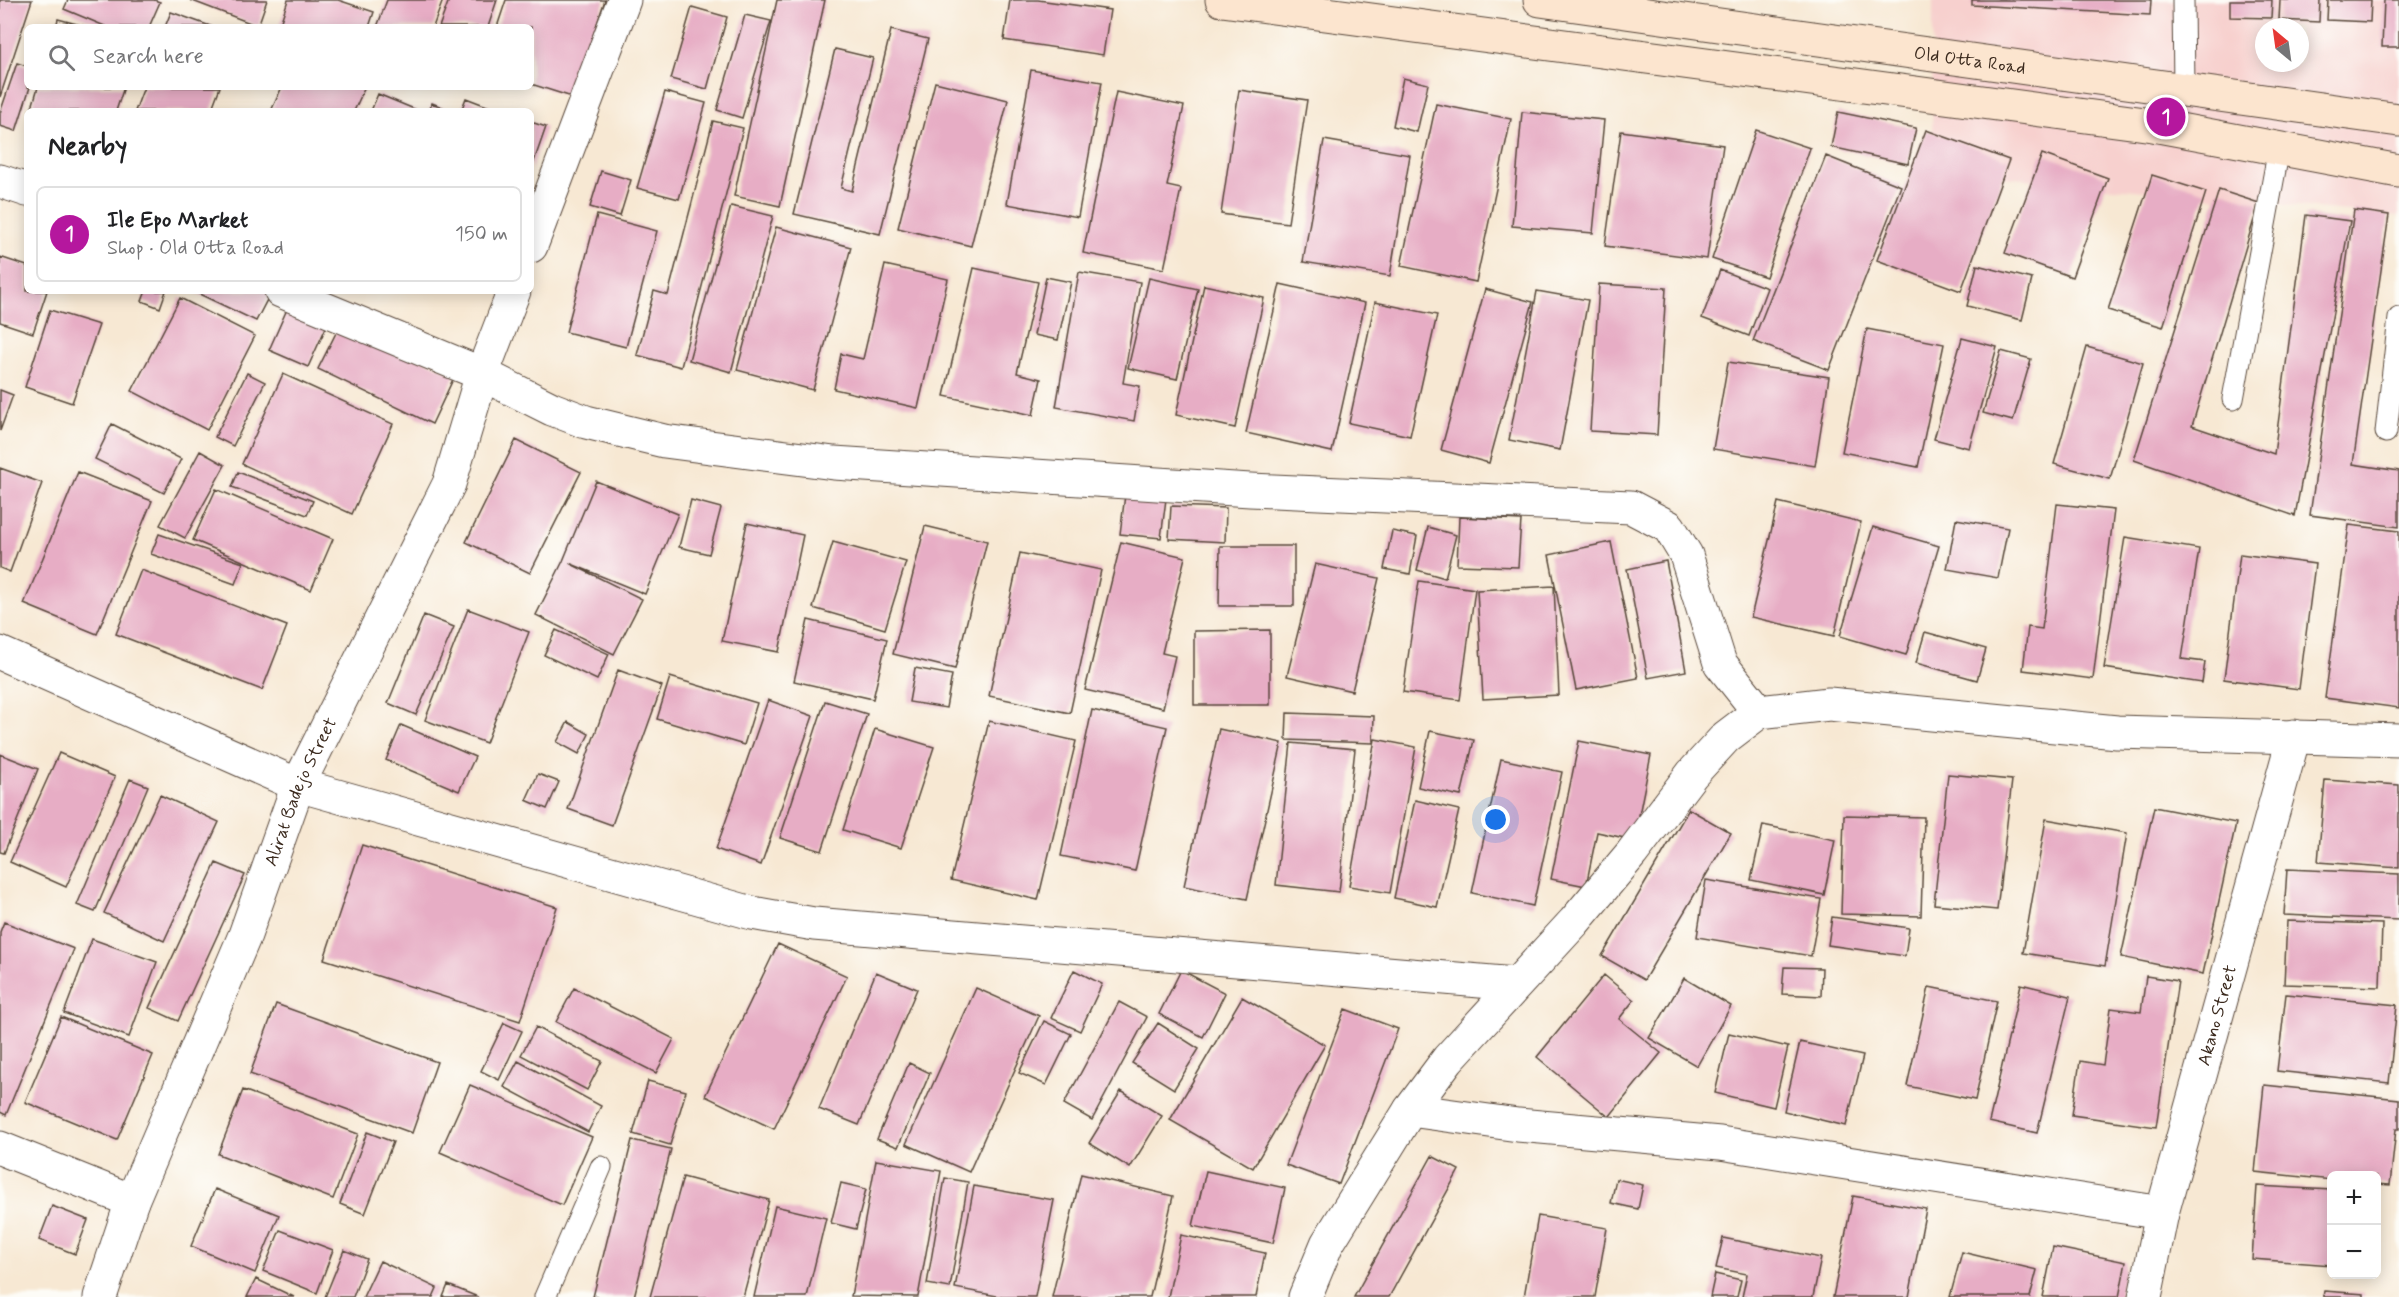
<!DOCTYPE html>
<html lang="en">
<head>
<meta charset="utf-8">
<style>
	body { margin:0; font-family:Mynerve,sans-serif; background:#f2f2f2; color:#202124 }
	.controls { position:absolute; right:18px; bottom:18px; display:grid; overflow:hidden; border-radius:9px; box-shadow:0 3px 15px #0003 }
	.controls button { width:54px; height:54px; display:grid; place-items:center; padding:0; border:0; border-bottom:2px solid #e0e0e0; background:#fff; color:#202124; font:30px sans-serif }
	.compass { position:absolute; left:2255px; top:18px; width:54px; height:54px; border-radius:50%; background:#fff; box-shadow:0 3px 15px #0003; rotate:331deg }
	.you { position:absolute; left:1496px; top:820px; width:21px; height:21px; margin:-15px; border:4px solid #fff; border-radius:50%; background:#1a73e8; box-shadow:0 0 0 9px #1a73e833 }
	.badge { display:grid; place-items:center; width:39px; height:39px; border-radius:50%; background:#b5179e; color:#fff; font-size:20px; font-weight:700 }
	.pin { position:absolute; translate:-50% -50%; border:3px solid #fff; box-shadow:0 2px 6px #0006 }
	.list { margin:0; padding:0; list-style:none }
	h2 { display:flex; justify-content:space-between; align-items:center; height:78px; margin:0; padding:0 24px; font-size:26px }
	h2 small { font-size:20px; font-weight:400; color:#757577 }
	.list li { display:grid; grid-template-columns:39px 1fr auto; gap:18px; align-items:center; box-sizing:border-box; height:96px; margin:0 12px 12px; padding:0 12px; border:2px solid #e0e0e0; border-radius:9px }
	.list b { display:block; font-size:22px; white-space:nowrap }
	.list p { margin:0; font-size:20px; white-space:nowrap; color:#757577 }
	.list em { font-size:20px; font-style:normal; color:#757577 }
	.icon { flex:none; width:33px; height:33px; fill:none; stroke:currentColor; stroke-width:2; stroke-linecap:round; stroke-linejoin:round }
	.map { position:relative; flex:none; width:2399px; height:1297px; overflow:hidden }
	.search { position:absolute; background:#fff; box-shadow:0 3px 15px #0003; left:24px; top:24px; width:510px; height:66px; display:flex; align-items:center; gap:15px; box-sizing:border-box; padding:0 21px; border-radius:9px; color:#757577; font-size:22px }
	.panel { position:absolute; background:#fff; box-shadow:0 3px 15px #0003; left:24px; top:108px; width:510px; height:186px; border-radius:9px }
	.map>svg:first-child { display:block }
</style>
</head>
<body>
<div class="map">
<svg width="2399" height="1297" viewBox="0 0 2399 1297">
	<rect width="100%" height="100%" fill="#fdfcf7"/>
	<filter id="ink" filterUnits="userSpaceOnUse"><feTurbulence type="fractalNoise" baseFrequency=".0167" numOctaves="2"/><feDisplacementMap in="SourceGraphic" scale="12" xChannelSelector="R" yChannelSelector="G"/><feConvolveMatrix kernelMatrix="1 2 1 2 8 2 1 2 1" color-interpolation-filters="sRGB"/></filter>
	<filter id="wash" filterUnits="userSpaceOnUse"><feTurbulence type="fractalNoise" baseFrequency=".008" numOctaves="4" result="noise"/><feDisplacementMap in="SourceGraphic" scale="24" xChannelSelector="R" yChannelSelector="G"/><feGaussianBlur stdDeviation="1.35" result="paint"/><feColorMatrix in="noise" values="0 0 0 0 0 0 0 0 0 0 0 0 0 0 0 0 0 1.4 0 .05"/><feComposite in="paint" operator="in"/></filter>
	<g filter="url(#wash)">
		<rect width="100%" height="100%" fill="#f7e8d3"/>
		<path fill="#f7d0ce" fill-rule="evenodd" d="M1933 0H2399V216L1932 170ZM2264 27H2300V63H2264Z"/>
		<g id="blocks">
			<path fill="#e7adc5" d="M0 0H32L0 97Z
				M68 0H154L160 2 149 27H107L64 9Z
				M190 0H267L258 26Z
				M288 0H338L374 12 369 27H279Z
				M387 0H443L433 27H377Z
				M449 0H497L488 27H439Z
				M506 0H605L572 97 531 84V27H497Z
				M777 0H825L780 206 734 196Z
				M1010 0H1038L1110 10 1103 55 1004 40Z
				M1972 0H2151L2150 15 1972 5Z
				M2230 0H2272L2271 18 2230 17Z
				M2280 0H2320L2319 22 2279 20Z
				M2328 0H2371L2370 22 2327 20Z
				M2384 0H2399V47H2382Z
				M692 7 727 17 707 89 671 79Z
				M171 12 213 27H165Z
				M745 15 771 21 742 118 717 110Z
				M58 19 85 26V27H56Z
				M891 30 928 39 880 234 794 214 835 49 873 58 841 188 852 191Z
				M17 63 27 66V87H30L16 131 0 126V113Z
				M1031 70 1102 82 1078 217 1007 204Z
				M1403 78 1428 84 1417 132 1393 126Z
				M935 82 1008 100 971 246 898 228Z
				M38 87H124L116 111H31Z
				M144 87H220L211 111H135Z
				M282 87H365L354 111H271Z
				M1239 90 1307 100 1288 223 1221 214Z
				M665 92 706 103 679 199 637 188Z
				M1116 92 1184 106 1167 186 1181 189 1164 269 1083 253Z
				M378 94 419 111H371Z
				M466 98 500 111H461Z
				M432 103 452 111H429Z
				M1436 104 1511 119 1476 282 1401 266Z
				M1522 112 1604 120 1593 233 1512 226Z
				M1838 112 1916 128 1908 164 1831 147Z
				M713 121 743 128 681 367 637 355 654 291 668 295Z
				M531 122 546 127 531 170Z
				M1756 130 1810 148 1766 277 1712 259Z
				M1926 130 2009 160 1961 291 1877 260Z
				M1621 131 1723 145 1707 259 1605 246Z
				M1324 140 1410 155 1390 276 1303 262Z
				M2042 154 2108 178 2072 277 2005 253Z
				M1826 156 1901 186 1829 370 1753 341Z
				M601 171 631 180 620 216 590 207Z
				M2152 175 2206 192 2163 327 2108 310Z
				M2219 190 2259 203 2192 426 2274 454 2306 215 2350 221 2295 516 2134 460Z
				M731 206 773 216 731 372 689 360Z
				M2354 210 2389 215 2353 464 2399 471V527L2310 515Z
				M597 215 657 231 626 347 566 332Z
				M776 227 851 247 813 390 737 370Z
				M0 257 27 266V291H47L33 333 0 322Z
				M885 265 948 279 918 408 834 389 841 354 863 359Z
				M1977 265 2032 279 2022 320 1967 306Z
				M974 268 1038 282 1017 373 1041 379 1033 415 944 396Z
				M1720 270 1767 288 1749 336 1702 318Z
				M1079 272 1140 282 1123 383 1140 386 1134 421 1056 407Z
				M1046 277 1071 282 1058 340 1034 335Z
				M1149 278 1198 289 1177 379 1128 368Z
				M1280 284 1365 303 1332 452 1246 433Z
				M1599 284 1666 288 1657 435 1590 431Z
				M1204 285 1264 298 1235 428 1176 415Z
				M1485 289 1533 302 1489 463 1441 450Z
				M146 291H166L160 308 142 301Z
				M193 291H269L271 292 256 321Z
				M1537 291 1588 300 1560 450 1509 440Z
				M180 298 255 336 207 430 132 391Z
				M1375 302 1437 315 1410 436 1349 423Z
				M288 307 327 325 308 367 269 350Z
				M50 310 99 325 72 403 25 387Z
				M342 321 455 375 432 424 318 369Z
				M1867 329 1944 344 1918 467 1842 452Z
				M1962 338 1997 347 1969 448 1934 439Z
				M2087 347 2143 363 2110 479 2054 464Z
				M2001 351 2031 359 2013 421 1983 413Z
				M1728 362 1829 377 1815 466 1713 449Z
				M247 373 265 382 233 446 215 437Z
				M283 374 393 424 352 514 242 464Z
				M0 390 13 395 0 431Z
				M112 424 181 459 164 493 95 459Z
				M516 440 581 472 530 573 466 542Z
				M200 451 225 465 185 538 160 525Z
				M0 468 42 483 10 572 0 568Z
				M78 472 152 501 97 634 24 604Z
				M238 472 313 501 307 515 232 487Z
				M596 481 678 514 645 594 569 563 642 599 614 654 536 615 563 561Z
				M216 489 333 539 311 590 193 540Z
				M1125 495 1166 499 1161 538 1120 534Z
				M691 500 721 508 709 554 679 547Z
				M1778 502 1861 522 1834 636 1751 617Z
				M2057 504 2114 510 2093 679 2023 670 2028 627 2042 629Z
				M1171 506 1226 508 1225 542 1169 539Z
				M1459 517 1521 520 1518 567 1457 565Z
				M1956 519 2008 528 1998 578 1947 569Z
				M747 523 803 535 779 652 722 641Z
				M2349 525 2399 531V708L2325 698Z
				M925 526 987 541 955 669 893 654Z
				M1428 527 1456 535 1445 578 1417 570Z
				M1873 527 1939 546 1906 655 1840 636Z
				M1392 531 1417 536 1410 574 1384 569Z
				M159 534 243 563 235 584 151 554Z
				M2125 537 2199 549 2182 659 2205 662 2202 683 2104 668Z
				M833 542 906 562 885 629 813 608Z
				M1121 542 1185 557 1162 653 1175 656 1163 708 1085 690Z
				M1611 542 1638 678 1576 690 1549 555Z
				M1220 546H1294V606H1219Z
				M1020 553 1101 570 1070 713 989 696Z
				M2240 554 2315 564 2299 689 2224 679Z
				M1666 561 1686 671 1648 678 1627 569Z
				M1315 564 1379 578 1352 691 1287 676Z
				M141 570 287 626 262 690 116 634Z
				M1419 581 1475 589 1460 700 1403 692Z
				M1554 586 1559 695 1483 699 1477 590Z
				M468 609 529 632 486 743 425 720Z
				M424 615 454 627 416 715 388 703Z
				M808 620 887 639 873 699 794 681Z
				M556 630 609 654 597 680 544 655Z
				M1270 630V705H1194V631Z
				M1925 632 1986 649 1977 680 1916 663Z
				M915 668 952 675 946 708 909 702Z
				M618 670 662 686 612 825 568 809Z
				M670 677 757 703 744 745 657 719Z
				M768 700 813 716 761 865 716 849Z
				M825 701 867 714 822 851 780 838Z
				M1092 710 1167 727 1135 871 1061 856Z
				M1287 713 1374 716 1373 743 1286 740Z
				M989 721 1076 741 1038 900 951 880Z
				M568 722 589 734 579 754 557 742Z
				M401 725 475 757 459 791 386 760Z
				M875 729 934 747 901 848 843 830Z
				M1219 729 1282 743 1247 899 1184 886Z
				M1430 731 1474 740 1461 796 1418 787Z
				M1375 739 1416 747 1390 893 1349 886Z
				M1579 741 1651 755 1634 840 1597 832 1586 886 1551 879Z
				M1291 743 1355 749 1339 892 1276 885Z
				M59 753 115 777 66 887 10 862Z
				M0 754 38 769 4 853 0 852Z
				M1501 759 1562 772 1533 906 1472 893Z
				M538 774 559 782 547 809 526 800Z
				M1948 774 2012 780 1997 910 1934 904Z
				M130 779 148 786 95 912 77 905Z
				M2325 780 2399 785V868L2318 862Z
				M160 795 219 822 164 941 104 913Z
				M1415 800 1459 810 1437 907 1394 898Z
				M2154 807 2236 823 2203 974 2121 957Z
				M1689 809 1731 833 1644 980 1602 956Z
				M1844 815 1924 817 1921 916 1841 914Z
				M2046 819 2127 833 2105 966 2023 953Z
				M1763 825 1835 840 1824 895 1751 880Z
				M362 845 557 907 520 1021 324 959Z
				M216 863 245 875 178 1021 149 1008Z
				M2287 869 2399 874V920L2284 915Z
				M1706 880 1821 899 1811 956 1697 937Z
				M1832 917 1909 928 1905 956 1828 945Z
				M2287 921 2382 924 2380 987 2284 984Z
				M4 922 74 949 6 1115 0 1112V932Z
				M92 939 157 962 129 1037 64 1013Z
				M778 944 847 976 774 1129 705 1096Z
				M1784 967 1822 968 1821 996 1782 994Z
				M1074 970 1102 984 1080 1031 1051 1018Z
				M1181 970 1225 993 1203 1037 1159 1014Z
				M876 972 917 989 859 1125 819 1109Z
				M1604 975 1634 1000 1619 1019 1661 1053 1609 1117 1537 1057Z
				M2146 976 2178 981 2156 1127 2072 1115 2080 1061 2103 1065 2111 1008 2141 1012Z
				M1684 978 1731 1006 1697 1066 1649 1038Z
				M2021 984 2070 996 2037 1133 1989 1122Z
				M1929 987 1997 1001 1975 1100 1907 1086Z
				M574 988 674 1039 656 1073 556 1022Z
				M976 988 1039 1016 969 1172 906 1144Z
				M2286 994 2397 1005 2389 1083 2277 1071Z
				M1242 997 1325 1045 1253 1168 1170 1120Z
				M1119 1002 1147 1017 1092 1120 1064 1104Z
				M276 1004 437 1062 412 1133 250 1074Z
				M1345 1009 1398 1029 1339 1184 1286 1165Z
				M61 1017 153 1055 117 1140 25 1102Z
				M1044 1021 1071 1034 1046 1085 1019 1073Z
				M504 1023 522 1031 499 1080 481 1071Z
				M1158 1023 1199 1049 1174 1089 1132 1063Z
				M536 1027 602 1061 587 1090 521 1055Z
				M1729 1033 1788 1047 1774 1107 1715 1093Z
				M1800 1042 1863 1056 1846 1126 1784 1111Z
				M518 1061 601 1106 588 1132 504 1087Z
				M909 1063 930 1073 898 1147 877 1139Z
				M648 1081 686 1091 670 1145 633 1134Z
				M470 1085 592 1137 562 1205 440 1152Z
				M2264 1085 2399 1099V1129H2396L2390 1185 2376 1184V1176H2332V1180L2255 1172Z
				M243 1090 358 1134 333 1199 218 1154Z
				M1121 1091 1162 1116 1130 1168 1089 1143Z
				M367 1132 393 1142 365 1214 340 1204Z
				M632 1140 671 1149 634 1297H593Z
				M1432 1156 1459 1170 1389 1297H1354Z
				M876 1160 941 1171 918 1297 851 1296Z
				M1206 1171 1285 1188 1273 1243 1193 1226Z
				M1081 1174 1173 1196 1150 1297H1052Z
				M683 1177 769 1200 743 1297H650Z
				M945 1178 968 1182 950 1288 927 1284Z
				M1616 1179 1643 1185 1638 1209 1611 1203Z
				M841 1183 866 1189 856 1229 831 1223Z
				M974 1186 1054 1200 1035 1297H1002L955 1288Z
				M2257 1186 2332 1190V1265L2252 1259Z
				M215 1189 279 1215 255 1273 191 1246Z
				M1853 1196 1926 1209 1909 1297H1833Z
				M52 1206 88 1220 75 1254 39 1240Z
				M775 1206 826 1218 807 1297H754Z
				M1538 1216 1607 1228 1595 1297H1524Z
				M280 1230 333 1250 317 1293 263 1271Z
				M1181 1235 1265 1253 1256 1297H1168Z
				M1723 1238 1821 1258 1813 1297H1742L1747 1274 1716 1268Z
				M2053 1247 2126 1262 2119 1297H2043Z
				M344 1250 367 1259 353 1297H325Z
				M1962 1252 2037 1270 2030 1297H1950Z
				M380 1261 437 1288 433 1297H363Z
				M1715 1274 1741 1280 1737 1297H1710Z
				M256 1279 294 1297H247Z
				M448 1285 478 1297H443Z
				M2324 1291 2364 1294V1297H2323Z"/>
		</g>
	</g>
	<g filter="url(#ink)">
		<use href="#blocks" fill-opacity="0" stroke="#574639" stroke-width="1.5"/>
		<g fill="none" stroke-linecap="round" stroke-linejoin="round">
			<g stroke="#574639" stroke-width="23">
				<path id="lane" d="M2183 0 2184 89
					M2233 399 2279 148
					M2386 432 2399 318
					M545 1297 601 1167"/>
			</g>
			<g stroke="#574639" stroke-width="35">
				<g id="street">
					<path d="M0 181 27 190"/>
					<path d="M531 246 624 0"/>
					<path d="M281 291 482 374 552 409 586 422 664 441 834 463 1250 490 1631 507 1669 527 1686 555 1720 663 1759 712"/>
					<path d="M0 653 298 785 752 913 814 924 1515 984"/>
					<path d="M1410 1110 1518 1125 1720 1143 2162 1213"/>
					<path d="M0 1148 132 1201"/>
					<path id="s1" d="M100 1297 132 1201 245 935 298 785 449 484 482 374 514 291"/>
					<path d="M1305 1297 1327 1244 1410 1110 1448 1059 1574 922 1632 853 1692 774 1726 737 1759 712 1829 704 2117 732 2399 740"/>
					<path id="s2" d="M2145 1297 2162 1213 2294 736"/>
				</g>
			</g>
			<g stroke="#574639" stroke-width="35">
				<g id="secondary">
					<path d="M1222 0 2153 125 2399 171"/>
					<path id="s3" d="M1540 0 2399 120"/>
				</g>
			</g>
			<use href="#lane" stroke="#fff" stroke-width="21"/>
			<use href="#street" stroke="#fff" stroke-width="33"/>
			<use href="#secondary" stroke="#fce5cf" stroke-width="33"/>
		</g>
	</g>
	<g text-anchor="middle" stroke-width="6" stroke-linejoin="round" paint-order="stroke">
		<g font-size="18" fill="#3b2a1e" stroke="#fdfcf7">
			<text dy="6" stroke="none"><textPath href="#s3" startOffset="434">Old Otta Road</textPath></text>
			<text dy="6" stroke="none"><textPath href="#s1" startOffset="544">Alirat Badejo Street</textPath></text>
			<text dy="6" stroke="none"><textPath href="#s2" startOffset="291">Akano Street</textPath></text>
		</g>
	</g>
</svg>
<div class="controls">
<button>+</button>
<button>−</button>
</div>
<svg class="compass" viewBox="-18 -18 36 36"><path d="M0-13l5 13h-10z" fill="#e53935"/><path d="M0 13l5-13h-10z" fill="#757577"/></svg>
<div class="you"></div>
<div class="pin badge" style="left:2166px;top:117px">1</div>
<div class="search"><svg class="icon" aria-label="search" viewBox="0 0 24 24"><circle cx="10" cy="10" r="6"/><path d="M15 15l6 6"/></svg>Search here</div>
<section class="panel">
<h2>Nearby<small></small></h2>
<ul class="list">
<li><span class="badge">1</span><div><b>Ile Epo Market</b><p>Shop · Old Otta Road</p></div><em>150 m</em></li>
</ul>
</section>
</div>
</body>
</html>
